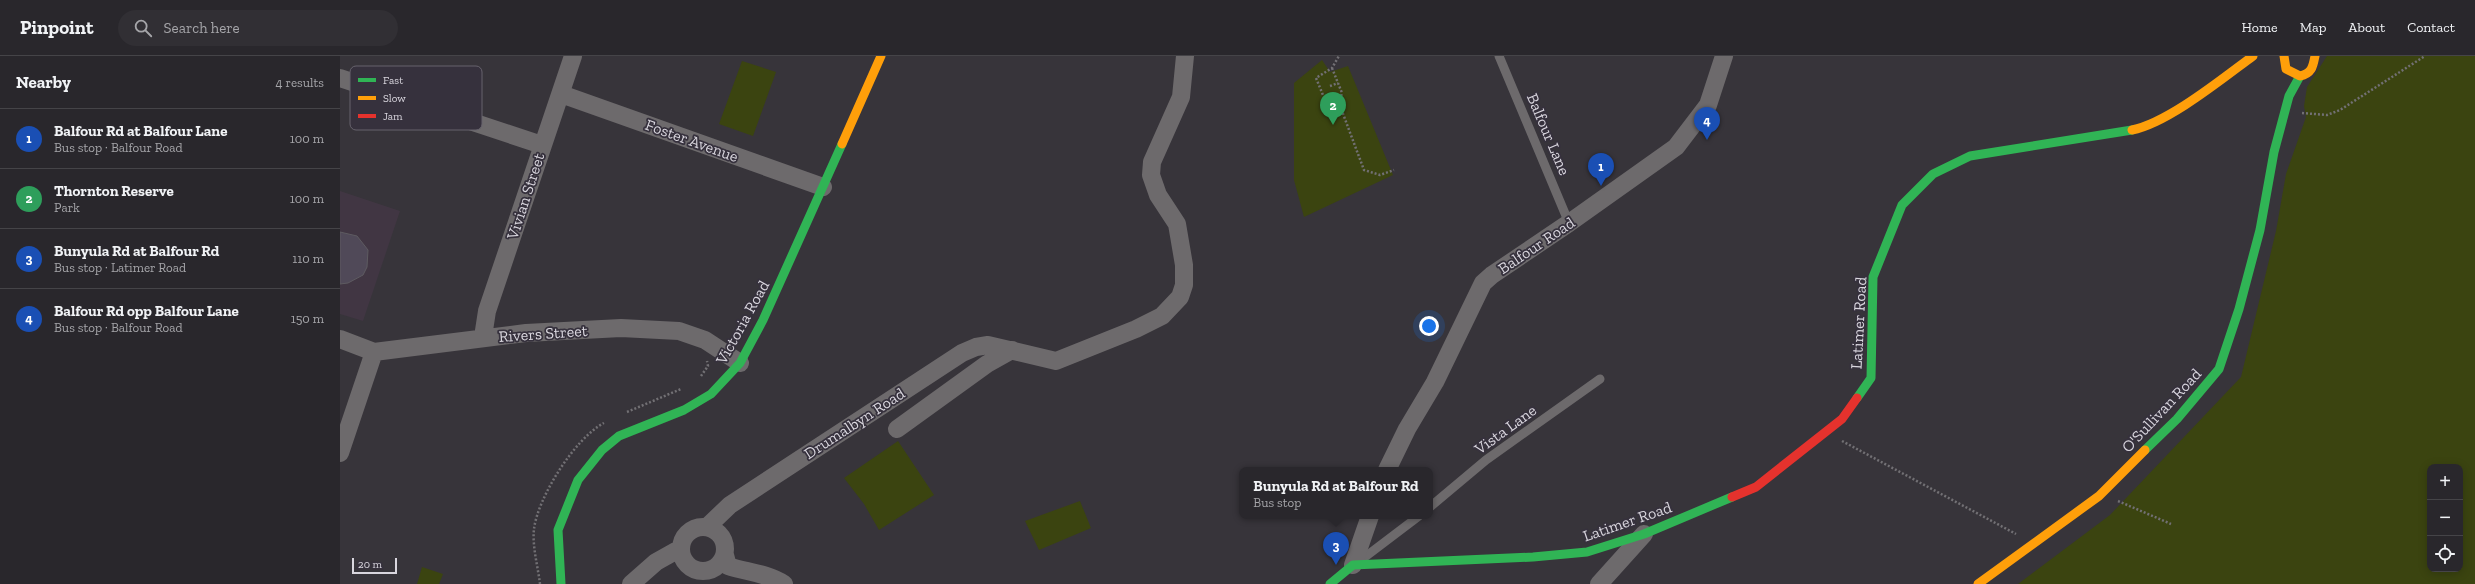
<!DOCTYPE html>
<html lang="en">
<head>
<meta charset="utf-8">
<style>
	body { margin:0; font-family:"Zilla Slab",serif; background:#312f34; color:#f1f3f6 }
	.controls { position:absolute; right:12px; bottom:12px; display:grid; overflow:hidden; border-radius:8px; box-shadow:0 2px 10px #0003 }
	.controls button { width:36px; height:36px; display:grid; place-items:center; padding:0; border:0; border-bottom:1px solid #454448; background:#29272c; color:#f1f3f6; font:20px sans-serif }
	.scale { position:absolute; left:12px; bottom:10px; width:45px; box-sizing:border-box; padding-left:4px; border:2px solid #d9d6de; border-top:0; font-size:11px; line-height:14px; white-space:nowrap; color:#d9d6de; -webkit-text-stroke:3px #36313d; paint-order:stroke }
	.you { position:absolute; left:1089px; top:270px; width:14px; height:14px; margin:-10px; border:3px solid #fff; border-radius:50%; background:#1a73e8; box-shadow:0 0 0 6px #1a73e833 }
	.badge { display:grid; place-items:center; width:26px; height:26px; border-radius:50%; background:#8bbbb9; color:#fff; font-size:13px; font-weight:700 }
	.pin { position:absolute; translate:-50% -33px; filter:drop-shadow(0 1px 2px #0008) }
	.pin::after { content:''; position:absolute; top:21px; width:14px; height:12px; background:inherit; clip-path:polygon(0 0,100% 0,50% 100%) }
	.popup { position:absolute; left:899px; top:411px; width:194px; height:52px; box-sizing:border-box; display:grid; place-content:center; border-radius:8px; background:#29272c; filter:drop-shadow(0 1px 3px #0005); font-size:13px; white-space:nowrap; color:#a5a5a9 }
	.popup b { font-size:15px; color:#f1f3f6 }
	.popup::after { content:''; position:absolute; left:50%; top:100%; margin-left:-8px; border:8px solid transparent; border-top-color:#29272c }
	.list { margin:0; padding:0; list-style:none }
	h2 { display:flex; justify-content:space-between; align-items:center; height:52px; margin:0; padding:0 16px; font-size:17px }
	h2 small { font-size:13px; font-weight:400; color:#a5a5a9 }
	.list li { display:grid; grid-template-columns:26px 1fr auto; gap:12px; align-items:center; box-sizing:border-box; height:60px; padding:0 16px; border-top:1px solid #454448 }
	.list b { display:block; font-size:15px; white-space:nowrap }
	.list p { margin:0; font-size:13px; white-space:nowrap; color:#a5a5a9 }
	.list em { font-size:13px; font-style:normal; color:#a5a5a9 }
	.icon { flex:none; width:22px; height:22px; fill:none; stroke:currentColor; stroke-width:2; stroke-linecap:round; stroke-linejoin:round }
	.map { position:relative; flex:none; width:2135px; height:528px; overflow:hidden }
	header { display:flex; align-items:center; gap:24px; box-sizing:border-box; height:56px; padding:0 20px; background:#29272c; border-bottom:1px solid #454448 }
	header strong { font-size:19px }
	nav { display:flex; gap:22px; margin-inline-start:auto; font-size:14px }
	.search { width:280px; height:36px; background:#312f34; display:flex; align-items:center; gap:10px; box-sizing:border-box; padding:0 14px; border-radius:22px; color:#a5a5a9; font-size:15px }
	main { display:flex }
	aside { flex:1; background:#29272c }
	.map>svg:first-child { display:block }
</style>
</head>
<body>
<header>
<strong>Pinpoint</strong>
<div class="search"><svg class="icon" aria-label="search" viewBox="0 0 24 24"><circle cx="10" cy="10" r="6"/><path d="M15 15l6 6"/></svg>Search here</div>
<nav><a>Home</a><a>Map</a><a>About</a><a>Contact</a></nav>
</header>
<main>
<aside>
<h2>Nearby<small>4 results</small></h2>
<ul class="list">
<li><span class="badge" style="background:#1a4fb4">1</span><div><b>Balfour Rd at Balfour Lane</b><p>Bus stop · Balfour Road</p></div><em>100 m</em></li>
<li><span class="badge" style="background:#2e9e5b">2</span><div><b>Thornton Reserve</b><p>Park</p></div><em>100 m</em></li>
<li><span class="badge" style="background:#1a4fb4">3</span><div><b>Bunyula Rd at Balfour Rd</b><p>Bus stop · Latimer Road</p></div><em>110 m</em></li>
<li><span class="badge" style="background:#1a4fb4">4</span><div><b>Balfour Rd opp Balfour Lane</b><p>Bus stop · Balfour Road</p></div><em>150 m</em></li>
</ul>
</aside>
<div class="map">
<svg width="2135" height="528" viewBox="0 0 2135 528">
	<rect width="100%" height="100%" fill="#37343a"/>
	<path fill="#413643" d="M0 135 60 155 23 265 0 258Z"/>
	<path fill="#3b4410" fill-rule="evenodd" d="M1987 0H2135V528H1678L1770 459 1901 321 1936 175 1946 118 1966 61 1964 50 1967 31ZM2090 411H2120V513H2090Z
		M982 4 990 16 1008 10 1053 119 964 161 954 124V27Z
		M402 5 436 16 413 80 379 68Z
		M558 385 594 439 539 474 524 448 504 422Z
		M740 445 751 472 699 494 685 465Z
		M82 511 103 518 99 528H77Z"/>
	<path fill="#504958" stroke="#5e5b61" d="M0 176 17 180 28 194 27 211 23 219 8 227 0 228Z"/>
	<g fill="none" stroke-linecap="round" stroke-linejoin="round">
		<path stroke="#727074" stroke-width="2.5" stroke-dasharray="2 2" stroke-linecap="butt" d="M992 12 1002 37 999 47 1024 114 1040 119 1054 114
			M990 30 998 27
			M999 47 985 44 976 22 992 12 999 0
			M1962 57 1987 59 2000 54 2085 0
			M361 320 368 310 367 305
			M287 356 341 333
			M1502 385 1676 478
			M1778 445 1831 468
			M200 528C198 511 192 490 194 473 198 441 235 382 264 367"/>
		<path stroke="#6d6a6c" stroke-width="9" d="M1159 0 1229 167
			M1090 451 1146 404 1260 323
			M1021 504 1079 460"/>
		<path stroke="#6d6a6c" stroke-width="18" d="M0 22 202 89
			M221 38 483 131
			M143 281 147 255 233 0
			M0 283 34 296 186 277 281 272 339 275 365 284 400 307
			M557 373 647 308 672 294
			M0 397 34 296
			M1047 414 1067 373 1095 326 1143 227 1152 219 1229 167 1336 91 1368 49 1384 0
			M368 470 390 449 622 297 636 291 648 289 716 305 796 273 822 260 840 241 844 229V209L837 168 818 139 811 119 812 106 841 41 845 0
			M341 493a22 22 0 1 1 44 0a22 22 0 1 1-44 0Z
			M385 499 388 510C406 516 427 517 444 528
			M1013 509 1030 460
			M291 528 316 506 341 492
			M1259 528 1304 478"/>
		<path stroke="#30b455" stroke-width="9" d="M1517 342 1531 322 1533 221 1562 149 1593 118 1630 100 1792 74
			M1805 394 1837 363 1879 313 1899 253 1920 174 1934 96 1949 40 1960 20
			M221 528 218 474 238 424 262 394 279 380 344 354 371 338 400 307 423 264 502 88
			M990 528 1013 509 1193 501 1247 496 1304 478 1392 441"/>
		<path stroke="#ff9f0a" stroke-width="9" d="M1944 0 1946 13 1960 20C1972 18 1973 10 1975 0
			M1792 74C1828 67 1883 22 1913 0
			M502 88 541 0
			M1638 528 1759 440 1805 394"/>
		<path stroke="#e5322d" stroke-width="9" d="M1392 441 1416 431 1502 363 1517 342"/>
	</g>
	<g text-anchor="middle" stroke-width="3.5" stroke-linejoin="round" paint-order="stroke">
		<g font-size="16" fill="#d9d6de" stroke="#36313d">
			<text transform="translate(1209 78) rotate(67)" y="6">Balfour Lane</text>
			<text transform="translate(352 84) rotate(20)" y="6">Foster Avenue</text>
			<text transform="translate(185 140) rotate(-72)" y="6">Vivian Street</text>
			<text transform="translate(1196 189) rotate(-34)" y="6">Balfour Road</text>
			<text transform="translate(402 266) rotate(-61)" y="6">Victoria Road</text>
			<text transform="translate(1518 267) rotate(-87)" y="6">Latimer Road</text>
			<text transform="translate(203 277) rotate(-4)" y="6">Rivers Street</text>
			<text transform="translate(1821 354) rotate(-47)" y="6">O'Sullivan Road</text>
			<text transform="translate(514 367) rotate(-33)" y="6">Drumalbyn Road</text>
			<text transform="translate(1165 373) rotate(-36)" y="6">Vista Lane</text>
			<text transform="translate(1287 465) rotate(-19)" y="6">Latimer Road</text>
		</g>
	</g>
	<rect x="10" y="10" width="132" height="64" rx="6" fill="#36313d" stroke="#67636d" stroke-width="1"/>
	<rect x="18" y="22" width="18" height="4" fill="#30b455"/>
	<rect x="18" y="40" width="18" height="4" fill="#ff9f0a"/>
	<rect x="18" y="58" width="18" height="4" fill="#e5322d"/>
	<g font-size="11" fill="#d9d6de">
		<text x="43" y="28">Fast</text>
		<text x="43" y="46">Slow</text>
		<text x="43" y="64">Jam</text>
	</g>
</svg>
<div class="controls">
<button>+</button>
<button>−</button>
<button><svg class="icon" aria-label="locate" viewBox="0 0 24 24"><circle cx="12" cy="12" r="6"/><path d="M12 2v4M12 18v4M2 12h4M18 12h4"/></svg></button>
</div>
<div class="scale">20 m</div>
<div class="you"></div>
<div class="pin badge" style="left:1261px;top:130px;background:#1a4fb4">1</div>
<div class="pin badge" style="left:993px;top:69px;background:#2e9e5b">2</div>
<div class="pin badge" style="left:996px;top:509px;background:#1a4fb4">3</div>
<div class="popup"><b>Bunyula Rd at Balfour Rd</b>Bus stop</div>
<div class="pin badge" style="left:1367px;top:84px;background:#1a4fb4">4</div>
</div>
</main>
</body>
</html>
